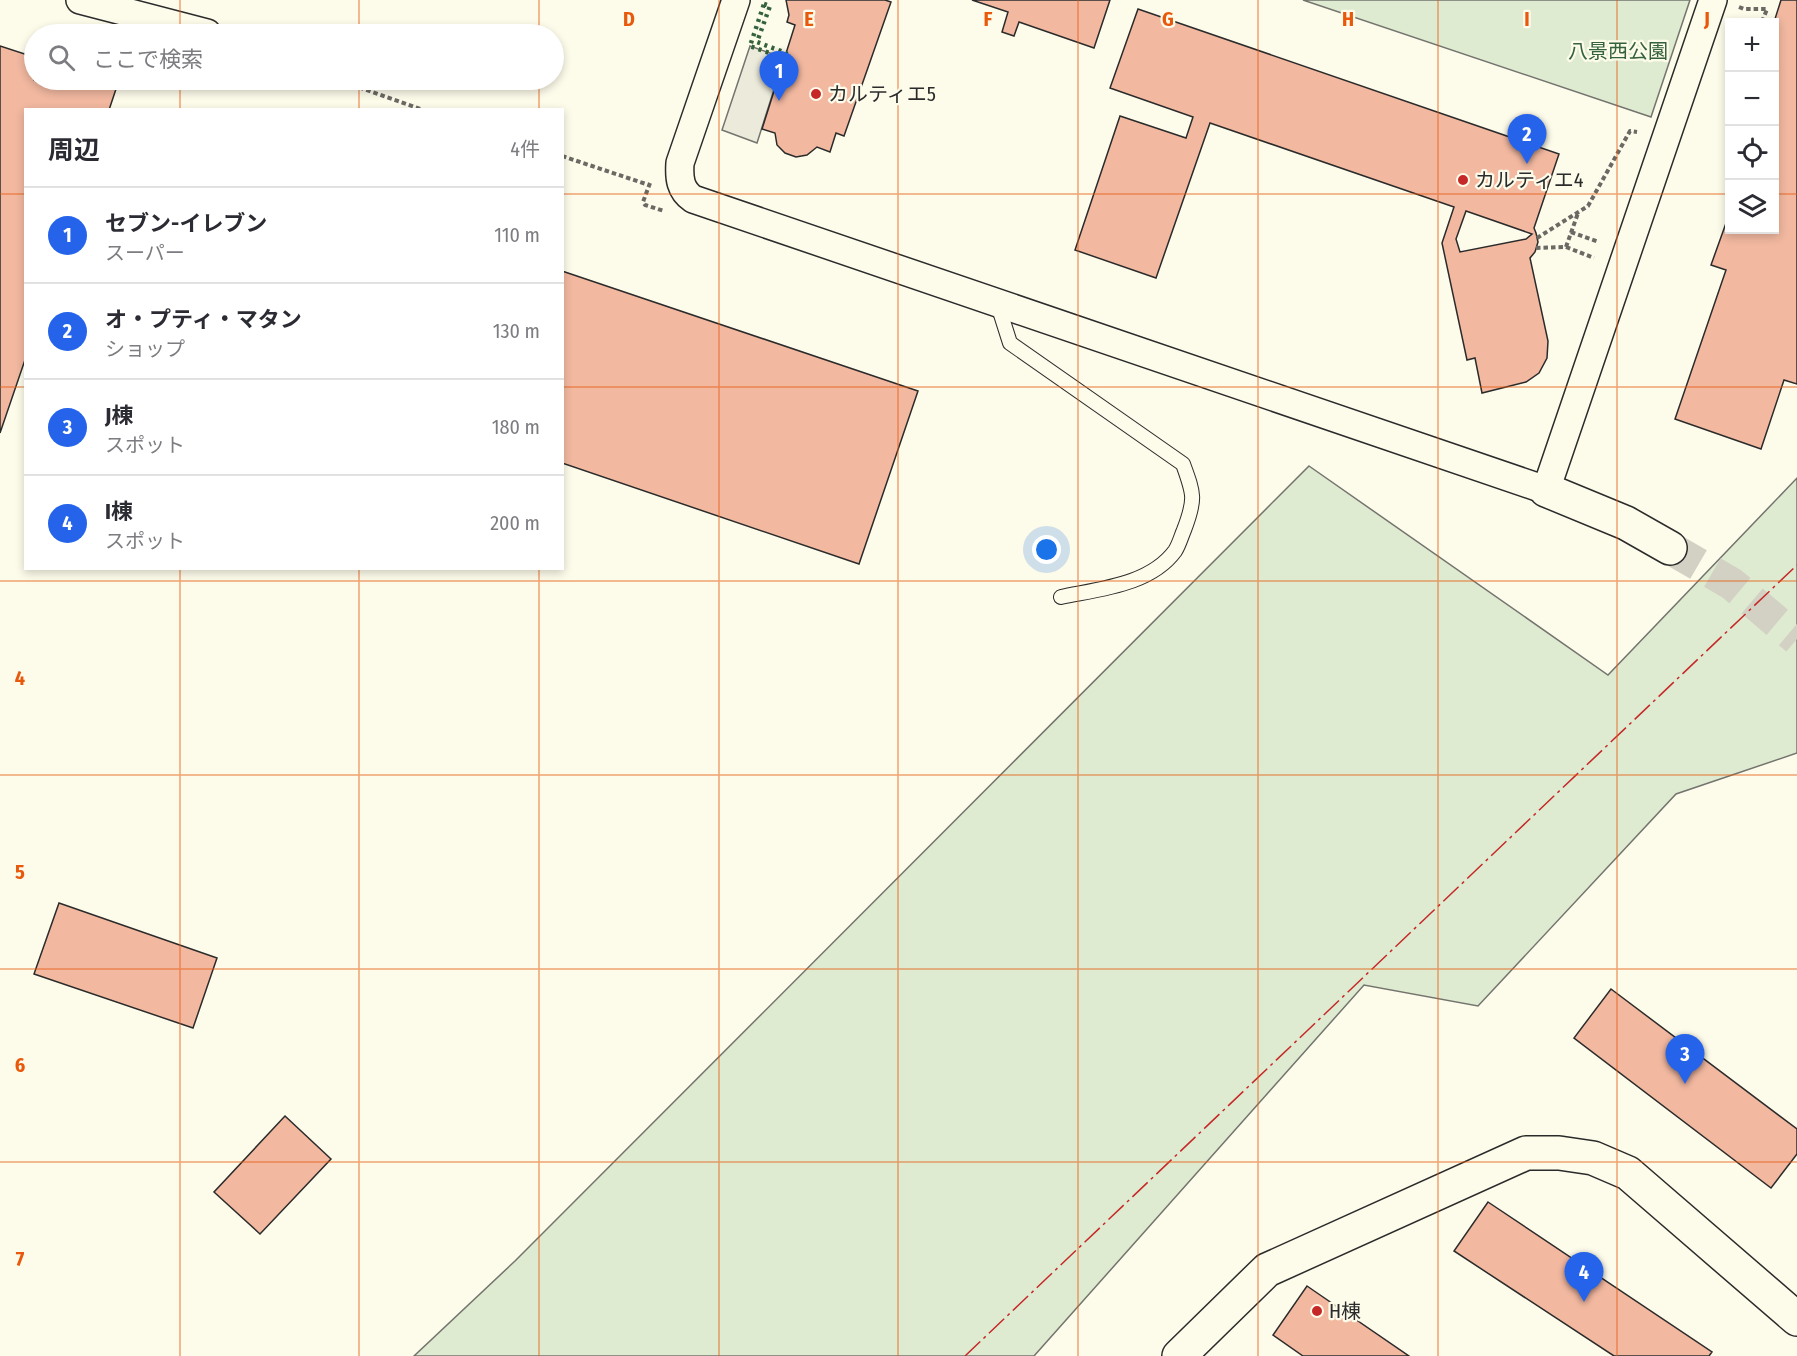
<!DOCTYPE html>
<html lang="ja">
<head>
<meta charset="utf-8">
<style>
	body { margin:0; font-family:"Fira Sans Condensed","Noto Sans JP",sans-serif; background:#f2f2f3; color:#2b2b33 }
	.controls { position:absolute; right:18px; top:18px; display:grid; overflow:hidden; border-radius:0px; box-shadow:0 3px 9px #0003 }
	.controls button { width:54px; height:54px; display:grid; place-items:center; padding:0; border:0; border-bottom:2px solid #e1e1e2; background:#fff; color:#2b2b33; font:30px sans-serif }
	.you { position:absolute; left:1047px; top:550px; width:21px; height:21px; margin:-15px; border:4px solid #fff; border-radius:50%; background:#1a73e8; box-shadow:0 0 0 9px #1a73e833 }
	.badge { display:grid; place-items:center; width:39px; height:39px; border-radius:50%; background:#2563eb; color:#fff; font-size:20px; font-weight:700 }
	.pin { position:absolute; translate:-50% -50px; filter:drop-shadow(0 2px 3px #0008) }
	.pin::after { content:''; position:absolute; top:32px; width:21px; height:18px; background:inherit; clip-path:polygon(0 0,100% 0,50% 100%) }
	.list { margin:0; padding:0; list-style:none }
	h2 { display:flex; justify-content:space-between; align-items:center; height:78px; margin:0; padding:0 24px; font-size:26px }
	h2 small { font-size:20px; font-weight:400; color:#7c7c81 }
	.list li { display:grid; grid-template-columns:39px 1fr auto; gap:18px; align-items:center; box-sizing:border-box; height:96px; padding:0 24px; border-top:2px solid #e1e1e2 }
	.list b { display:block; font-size:22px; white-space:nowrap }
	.list p { margin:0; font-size:20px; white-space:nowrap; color:#7c7c81 }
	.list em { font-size:20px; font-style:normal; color:#7c7c81 }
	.icon { flex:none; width:33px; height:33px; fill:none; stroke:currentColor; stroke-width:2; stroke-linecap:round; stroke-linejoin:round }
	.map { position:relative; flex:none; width:1797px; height:1356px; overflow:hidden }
	.search { position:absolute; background:#fff; box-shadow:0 3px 9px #0003; left:24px; top:24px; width:540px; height:66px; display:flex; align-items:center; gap:15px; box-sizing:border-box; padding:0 21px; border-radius:33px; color:#7c7c81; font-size:22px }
	.panel { position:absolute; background:#fff; box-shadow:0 3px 9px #0003; left:24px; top:108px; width:540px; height:462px; border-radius:0px }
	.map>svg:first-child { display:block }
</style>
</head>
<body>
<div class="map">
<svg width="1797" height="1356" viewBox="0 0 1797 1356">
	<rect width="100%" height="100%" fill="#fdfbea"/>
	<path fill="#deebd1" stroke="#74746e" stroke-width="1.5" d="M1303 0H1690L1651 117Z
		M1309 466 1608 675 1797 478V753L1676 794 1478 1006 1364 985 1034 1356H414L515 1261Z"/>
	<path fill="#eceadb" stroke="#74746e" stroke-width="1.5" d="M750 46 784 58 757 143 722 130Z"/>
	<path fill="#f2b8a0" stroke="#2b2b2b" stroke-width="1.5" fill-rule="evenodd" d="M786 0H885L891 2 844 136 836 133 830 152 817 147 807 155 796 157 785 153 777 145 775 133 762 129 795 25 787 22 789 15Z
		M972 0H1110L1094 48 1019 22 1014 36 1002 32 1008 12Z
		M1781 0H1797V384L1784 380 1761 449 1675 419 1726 270 1711 265 1730 212V230H1774V22Z
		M1138 9 1559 154 1534 228 1536 233 1538 242 1535 252 1530 258 1548 341 1547 358 1539 373 1526 382 1482 393 1475 358 1467 360 1442 243 1454 207 1210 123 1156 278 1075 250 1120 116 1186 138 1193 117 1110 88ZM1466 211 1532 234 1526 239 1460 252 1456 239Z
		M0 46 34 57V80H99L117 86 109 110H26V357L0 433Z
		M562 271 918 391 859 564 562 463Z
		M59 903 217 958 193 1028 34 974Z
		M1611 989 1797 1129V1154L1771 1188 1574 1038Z
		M285 1116 331 1159 260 1234 214 1192Z
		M1488 1202 1712 1352 1709 1356H1614L1454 1251Z
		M1307 1286 1409 1356H1303L1273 1335Z"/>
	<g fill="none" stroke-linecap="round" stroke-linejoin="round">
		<path stroke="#d3d1c4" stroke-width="33" stroke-dasharray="33 16" stroke-linecap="butt" d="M1670 548 1732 584 1797 639"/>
		<g stroke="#2b2b2b" stroke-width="16">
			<path id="lane" d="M997 302 1010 343 1183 464C1194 494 1196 499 1184 530 1181 537 1179 545 1175 551 1150 585 1099 589 1061 597"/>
		</g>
		<g stroke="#2b2b2b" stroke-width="30">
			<path id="street" d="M80 0 207 33
				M736 0 680 163C679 178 680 190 693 199L1546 490 1713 0"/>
		</g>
		<g stroke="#2b2b2b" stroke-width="36">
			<path id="secondary" d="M1546 490 1626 523 1670 548
				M1179 1356 1267 1270 1526 1153H1559L1593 1158 1628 1173 1797 1319"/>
		</g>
		<path stroke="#6a6964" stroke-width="4" stroke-dasharray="4.5 3" stroke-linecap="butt" d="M1739 7 1744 9H1767L1762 22
			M338 80 423 110
			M562 156 649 185
			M650 183 643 202 645 205 664 211
			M1571 232 1599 242
			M1537 238 1588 206 1630 131 1637 132
			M1566 247 1594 258
			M1536 248 1566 247 1578 213"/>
		<use href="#lane" stroke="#fdfbea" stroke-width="14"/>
		<use href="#street" stroke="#fdfbea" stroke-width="27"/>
		<use href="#secondary" stroke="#fdfbea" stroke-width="33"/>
		<path stroke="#34623c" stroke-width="4.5" stroke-dasharray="3 4.5" stroke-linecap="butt" d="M764 4 770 6 757 42 786 53 784 58 750 46Z"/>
		<path stroke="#c62828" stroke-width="1.5" stroke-dasharray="21 4.5 3 4.5" stroke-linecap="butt" d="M965 1356 1797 565"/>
	</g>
	<path fill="none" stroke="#e8590c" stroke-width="1.5" stroke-opacity="0.55" d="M180 0V34M359 0V34M539 0V34M719 0V1356M898 0V1356M1078 0V1356M1258 0V1356M1438 0V1356M1617 0V1356M180 80V110M359 80V110M539 80V110M0 194H26M562 194H1730M1774 194H1797M0 387H26M562 387H1797M180 568V1356M359 568V1356M539 568V1356M0 581H1797M0 775H1797M0 969H1797M0 1162H1797"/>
	<g fill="#c62828" stroke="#fdfbea" stroke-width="2">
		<circle cx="816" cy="94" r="6"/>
		<circle cx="1463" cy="180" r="6"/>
		<circle cx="1317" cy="1311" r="6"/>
	</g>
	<g text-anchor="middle" stroke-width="4.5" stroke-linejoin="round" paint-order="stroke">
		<g font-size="20" fill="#34623c" stroke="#fdfbea">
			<text x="1618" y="58">八景西公園</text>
		</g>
		<g font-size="20" fill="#2b2b2b" stroke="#fdfbea" text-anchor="start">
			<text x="828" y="101">カルティエ5</text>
			<text x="1475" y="187">カルティエ4</text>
			<text x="1329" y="1318">H棟</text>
		</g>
	</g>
	<g font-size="20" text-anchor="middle" font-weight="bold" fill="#e8590c" stroke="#fdfbea" stroke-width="4.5" stroke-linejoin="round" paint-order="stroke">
		<text x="629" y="26">D</text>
		<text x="809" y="26">E</text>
		<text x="988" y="26">F</text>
		<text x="1168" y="26">G</text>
		<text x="1348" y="26">H</text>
		<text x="1527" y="26">I</text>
		<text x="1707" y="26">J</text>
		<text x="20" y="685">4</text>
		<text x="20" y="879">5</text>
		<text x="20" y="1072">6</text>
		<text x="20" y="1266">7</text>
	</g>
</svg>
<div class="controls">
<button>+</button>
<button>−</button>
<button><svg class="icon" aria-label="locate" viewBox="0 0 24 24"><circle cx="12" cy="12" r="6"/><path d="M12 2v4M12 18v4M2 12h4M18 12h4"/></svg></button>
<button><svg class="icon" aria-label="layers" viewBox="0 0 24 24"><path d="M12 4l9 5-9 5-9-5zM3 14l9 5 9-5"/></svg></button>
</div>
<div class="you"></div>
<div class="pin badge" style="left:779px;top:101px">1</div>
<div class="pin badge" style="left:1527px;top:164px">2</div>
<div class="pin badge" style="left:1685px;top:1084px">3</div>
<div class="pin badge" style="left:1584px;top:1302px">4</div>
<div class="search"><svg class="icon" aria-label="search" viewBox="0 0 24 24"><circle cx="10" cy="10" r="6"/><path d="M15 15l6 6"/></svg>ここで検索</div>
<section class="panel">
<h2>周辺<small>4件</small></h2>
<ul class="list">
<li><span class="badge">1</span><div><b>セブン-イレブン</b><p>スーパー</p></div><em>110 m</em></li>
<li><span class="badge">2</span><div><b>オ・プティ・マタン</b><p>ショップ</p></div><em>130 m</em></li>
<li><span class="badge">3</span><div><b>J棟</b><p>スポット</p></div><em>180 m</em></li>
<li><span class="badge">4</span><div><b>I棟</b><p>スポット</p></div><em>200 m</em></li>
</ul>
</section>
</div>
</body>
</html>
